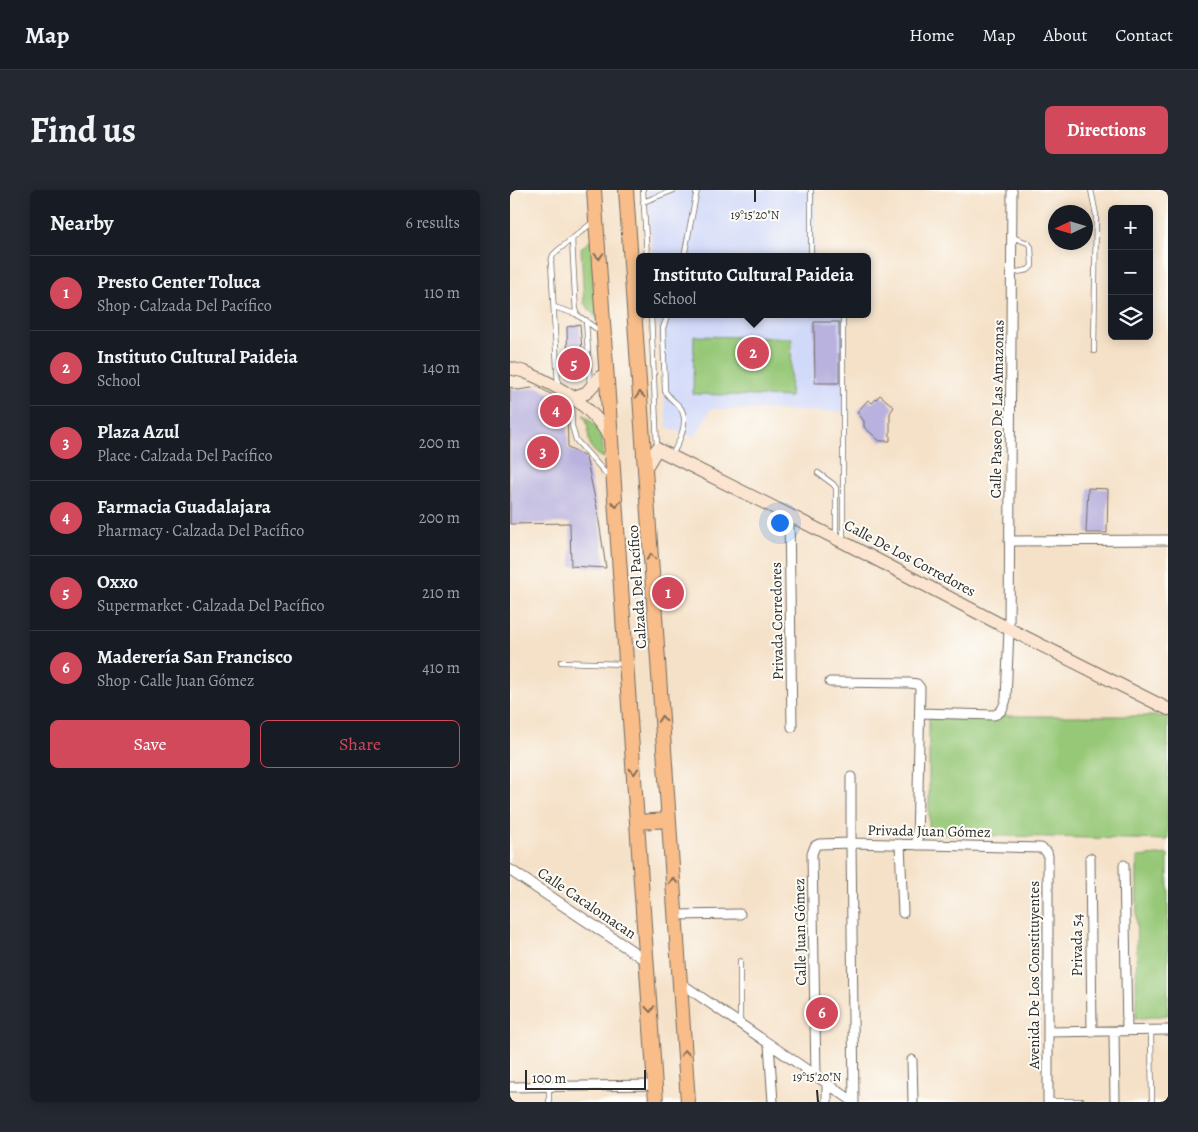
<!DOCTYPE html>
<html lang="en">
<head>
<meta charset="utf-8">
<style>
	body { margin:0; font-family:Alegreya,serif; background:#242831; color:#f1f3f6 }
	.controls { position:absolute; right:15px; top:15px; display:grid; overflow:hidden; border-radius:8px; box-shadow:0 2px 12px #0003 }
	.controls button { width:45px; height:45px; display:grid; place-items:center; padding:0; border:0; border-bottom:1px solid #363941; background:#171b24; color:#f1f3f6; font:25px sans-serif }
	.compass { position:absolute; left:538px; top:15px; width:45px; height:45px; border-radius:50%; background:#171b24; box-shadow:0 2px 12px #0003; rotate:266deg }
	.scale { position:absolute; left:15px; bottom:12px; width:121px; box-sizing:border-box; padding-left:5px; border:2px solid #2b2b2b; border-top:0; font-size:14px; line-height:18px; white-space:nowrap; color:#2b2b2b; -webkit-text-stroke:4px #fdfcf7; paint-order:stroke }
	.you { position:absolute; left:269px; top:332px; width:18px; height:18px; margin:-12px; border:4px solid #fff; border-radius:50%; background:#1a73e8; box-shadow:0 0 0 8px #1a73e833 }
	.badge { display:grid; place-items:center; width:32px; height:32px; border-radius:50%; background:#d1495b; color:#fff; font-size:16px; font-weight:700 }
	.pin { position:absolute; translate:-50% -50%; border:2px solid #fff; box-shadow:0 1px 5px #0006 }
	.popup { position:absolute; left:126px; top:63px; width:235px; height:65px; box-sizing:border-box; display:grid; place-content:center; border-radius:8px; background:#171b24; filter:drop-shadow(0 1px 4px #0005); font-size:16px; white-space:nowrap; color:#9ea1a6 }
	.popup b { font-size:19px; color:#f1f3f6 }
	.popup::after { content:''; position:absolute; left:50%; top:100%; margin-left:-10px; border:10px solid transparent; border-top-color:#171b24 }
	.list { margin:0; padding:0; list-style:none }
	h2 { display:flex; justify-content:space-between; align-items:center; height:65px; margin:0; padding:0 20px; font-size:21px }
	h2 small { font-size:16px; font-weight:400; color:#9ea1a6 }
	.list li { display:grid; grid-template-columns:32px 1fr auto; gap:15px; align-items:center; box-sizing:border-box; height:75px; padding:0 20px; border-top:1px solid #363941 }
	.list b { display:block; font-size:19px; white-space:nowrap }
	.list p { margin:0; font-size:16px; white-space:nowrap; color:#9ea1a6 }
	.list em { font-size:16px; font-style:normal; color:#9ea1a6 }
	.actions { display:flex; gap:10px; padding:15px 20px }
	.actions a { flex:1; padding:11px 0; border:1px solid #d1495b; border-radius:8px; text-align:center; font-size:18px; color:#d1495b }
	.actions .main { background:#d1495b; color:#fff }
	.icon { flex:none; width:28px; height:28px; fill:none; stroke:currentColor; stroke-width:2; stroke-linecap:round; stroke-linejoin:round }
	.map { position:relative; flex:none; width:658px; height:912px; overflow:hidden; border-radius:8px }
	header { display:flex; align-items:center; gap:30px; box-sizing:border-box; height:70px; padding:0 25px; background:#171b24; border-bottom:1px solid #363941 }
	header strong { font-size:24px }
	nav { display:flex; gap:28px; margin-inline-start:auto; font-size:18px }
	.intro { display:flex; align-items:center; justify-content:space-between; box-sizing:border-box; height:120px; padding:0 30px }
	h1 { margin:0; font-size:35px }
	.button { padding:12px 22px; border-radius:8px; background:#d1495b; color:#fff; font-size:18px; font-weight:700 }
	main { display:flex; gap:30px; padding:0 30px }
	aside { flex:1; background:#171b24; border-radius:8px; box-shadow:0 2px 12px #0003 }
	.map>svg:first-child { display:block }
</style>
</head>
<body>
<header>
<strong>Map</strong>
<nav><a>Home</a><a>Map</a><a>About</a><a>Contact</a></nav>
</header>
<div class="intro"><h1>Find us</h1><a class="button">Directions</a></div>
<main>
<aside>
<h2>Nearby<small>6 results</small></h2>
<ul class="list">
<li><span class="badge">1</span><div><b>Presto Center Toluca</b><p>Shop · Calzada Del Pacífico</p></div><em>110 m</em></li>
<li><span class="badge">2</span><div><b>Instituto Cultural Paideia</b><p>School</p></div><em>140 m</em></li>
<li><span class="badge">3</span><div><b>Plaza Azul</b><p>Place · Calzada Del Pacífico</p></div><em>200 m</em></li>
<li><span class="badge">4</span><div><b>Farmacia Guadalajara</b><p>Pharmacy · Calzada Del Pacífico</p></div><em>200 m</em></li>
<li><span class="badge">5</span><div><b>Oxxo</b><p>Supermarket · Calzada Del Pacífico</p></div><em>210 m</em></li>
<li><span class="badge">6</span><div><b>Maderería San Francisco</b><p>Shop · Calle Juan Gómez</p></div><em>410 m</em></li>
</ul>
<div class="actions"><a class="main">Save</a><a>Share</a></div>
</aside>
<div class="map">
<svg width="658" height="912" viewBox="0 0 658 912">
	<rect width="100%" height="100%" fill="#fdfcf7"/>
	<filter id="ink" filterUnits="userSpaceOnUse"><feTurbulence type="fractalNoise" baseFrequency=".02" numOctaves="2"/><feDisplacementMap in="SourceGraphic" scale="10" xChannelSelector="R" yChannelSelector="G"/><feConvolveMatrix kernelMatrix="1 2 1 2 8 2 1 2 1" color-interpolation-filters="sRGB"/></filter>
	<filter id="wash" filterUnits="userSpaceOnUse"><feTurbulence type="fractalNoise" baseFrequency=".0096" numOctaves="4" result="noise"/><feDisplacementMap in="SourceGraphic" scale="20" xChannelSelector="R" yChannelSelector="G"/><feGaussianBlur stdDeviation="1.12" result="paint"/><feColorMatrix in="noise" values="0 0 0 0 0 0 0 0 0 0 0 0 0 0 0 0 0 1.4 0 .05"/><feComposite in="paint" operator="in"/></filter>
	<g filter="url(#wash)">
		<rect width="100%" height="100%" fill="#f5e1c8"/>
		<path fill="#d1d9f9" d="M137 0H305V67H143Z
			M147 124H335L334 222 201 219 185 247 157 237Z"/>
		<path fill="#96c877" stroke="#607a51" d="M84 48 88 130 74 113 71 58Z
			M184 146 282 148 280 207 183 204Z
			M73 224 91 240 94 268C70 257 84 239 73 224Z
			M419 526H658V650L419 644Z
			M658 664V825L626 829 627 667Z"/>
		<g id="blocks">
			<path fill="#bab2de" d="M304 132H329V193H305Z
				M70 134 74 185H58L57 137Z
				M0 197 8 200 28 197 50 209 49 218 57 219 58 258 76 267 87 318 96 378 61 376 60 333 0 334Z
				M370 205 384 217 380 223V251H370L354 237V231L347 222 358 210 362 213Z
				M578 298 598 299 597 343H576Z"/>
		</g>
	</g>
	<g filter="url(#ink)">
		<use href="#blocks" fill-opacity="0" stroke="#726b62" stroke-width="1"/>
		<g fill="none" stroke-linecap="round" stroke-linejoin="round">
			<g stroke="#726b62" stroke-width="6">
				<path id="service" d="M133 0 137 67
					M581 0 586 25 584 161
					M133 12 164 0
					M62 49 66 124
					M174 67 187 0
					M301 67V0
					M501 83 518 80 522 76 521 57 518 53 502 47
					M44 117 66 124 91 142
					M141 124 147 257
					M158 124 153 138 155 201C159 208 164 211 169 216 181 230 169 252 162 265
					M333 124V350
					M76 130 80 195
					M48 195 41 72 43 65 47 61 83 32
					M61 209 62 236 66 250 100 288
					M308 283 323 294 326 298V347
					M51 472 114 474
					M230 833V771
					M641 841 642 912
					M39 897V912
					M538 911H572"/>
			</g>
			<g stroke="#726b62" stroke-width="11">
				<path id="minor" d="M279 326 282 537
					M499 351 658 350
					M320 492 400 493 407 494 410 498 407 655
					M410 523 484 525C492 523 494 516 496 509L499 439 502 0
					M341 587V653L344 912
					M390 654 393 723
					M580 668 582 842
					M614 675 617 841
					M165 725 230 724
					M169 792 344 912
					M538 842 658 840
					M604 842 605 912
					M259 854 263 912
					M402 870 403 912
					M306 886 302 664 305 656 309 654 341 653 531 658 537 662 538 666V912
					M0 897 145 895
					M317 912V893"/>
			</g>
			<g stroke="#726b62" stroke-width="12">
				<path id="tertiary" d="M0 680 137 771"/>
			</g>
			<g stroke="#726b62" stroke-width="14">
				<path id="secondary" d="M0 178C5 180 10 180 15 182 49 196 82 215 100 248
					M64 207 76 203 90 187 98 193
					M135 279 147 259 333 352 499 439 658 519"/>
			</g>
			<g stroke="#726b62" stroke-width="16">
				<path id="primary" d="M84 0C102 304 128 608 146 912
					M116 0 178 912
					M127 632 159 630"/>
			</g>
			<use href="#service" stroke="#fff" stroke-width="4.5"/>
			<use href="#minor" stroke="#fff" stroke-width="9"/>
			<use href="#tertiary" stroke="#fff" stroke-width="10"/>
			<use href="#secondary" stroke="#fce5d0" stroke-width="12"/>
			<use href="#primary" stroke="#f8bd89" stroke-width="14"/>
		</g>
		<defs><path id="oneway-chevron" d="M-2-3.5L2.5 0L-2 3.5" fill="none" stroke-width="1.6" stroke-linecap="round" stroke-linejoin="round" transform="scale(1.25)"/></defs>
		<g stroke="#876d55">
			<use href="#oneway-chevron" transform="translate(89 66) rotate(86)"/>
			<use href="#oneway-chevron" transform="translate(130 205) rotate(-94)"/>
			<use href="#oneway-chevron" transform="translate(106 314) rotate(86)"/>
			<use href="#oneway-chevron" transform="translate(141 367) rotate(-94)"/>
			<use href="#oneway-chevron" transform="translate(152 529) rotate(-94)"/>
			<use href="#oneway-chevron" transform="translate(124 581) rotate(87)"/>
			<use href="#oneway-chevron" transform="translate(163 691) rotate(-94)"/>
			<use href="#oneway-chevron" transform="translate(140 819) rotate(86)"/>
			<use href="#oneway-chevron" transform="translate(175 863) rotate(-94)"/>
		</g>
	</g>
	<path fill="none" stroke="#2b2b2b" stroke-width="2" d="M245 0V12M307 900 308 912"/>
	<g text-anchor="middle" stroke-width="4" stroke-linejoin="round" paint-order="stroke">
		<g font-size="15" fill="#2b2b2b" stroke="#fdfcf7">
			<text transform="translate(487 219) rotate(-89)" y="5">Calle Paseo De Las Amazonas</text>
			<text transform="translate(400 368) rotate(28)" y="5">Calle De Los Corredores</text>
			<text transform="translate(127 397) rotate(-94)" y="5">Calzada Del Pacífico</text>
			<text transform="translate(267 431) rotate(-91)" y="5">Privada Corredores</text>
			<text transform="translate(419 641) rotate(1)" y="5">Privada Juan Gómez</text>
			<text transform="translate(77 713) rotate(34)" y="5">Calle Cacalomacan</text>
			<text transform="translate(290 742) rotate(-91)" y="5">Calle Juan Gómez</text>
			<text transform="translate(567 755) rotate(-90)" y="5">Privada 54</text>
			<text transform="translate(524 785) rotate(-90)" y="5">Avenida De Los Constituyentes</text>
		</g>
	</g>
	<g font-size="12" text-anchor="middle" fill="#2b2b2b" stroke="#fdfcf7" stroke-width="4" stroke-linejoin="round" paint-order="stroke">
		<text x="245" y="29">19°15'20"N</text>
		<text x="307" y="891">19°15'20"N</text>
	</g>
</svg>
<div class="controls">
<button>+</button>
<button>−</button>
<button><svg class="icon" aria-label="layers" viewBox="0 0 24 24"><path d="M12 4l9 5-9 5-9-5zM3 14l9 5 9-5"/></svg></button>
</div>
<svg class="compass" viewBox="-18 -18 36 36"><path d="M0-13l5 13h-10z" fill="#e53935"/><path d="M0 13l5-13h-10z" fill="#9ea1a6"/></svg>
<div class="scale">100 m</div>
<div class="you"></div>
<div class="pin badge" style="left:158px;top:403px">1</div>
<div class="pin badge" style="left:243px;top:163px">2</div>
<div class="popup"><b>Instituto Cultural Paideia</b>School</div>
<div class="pin badge" style="left:33px;top:262px">3</div>
<div class="pin badge" style="left:46px;top:221px">4</div>
<div class="pin badge" style="left:64px;top:174px">5</div>
<div class="pin badge" style="left:312px;top:823px">6</div>
</div>
</main>
</body>
</html>
